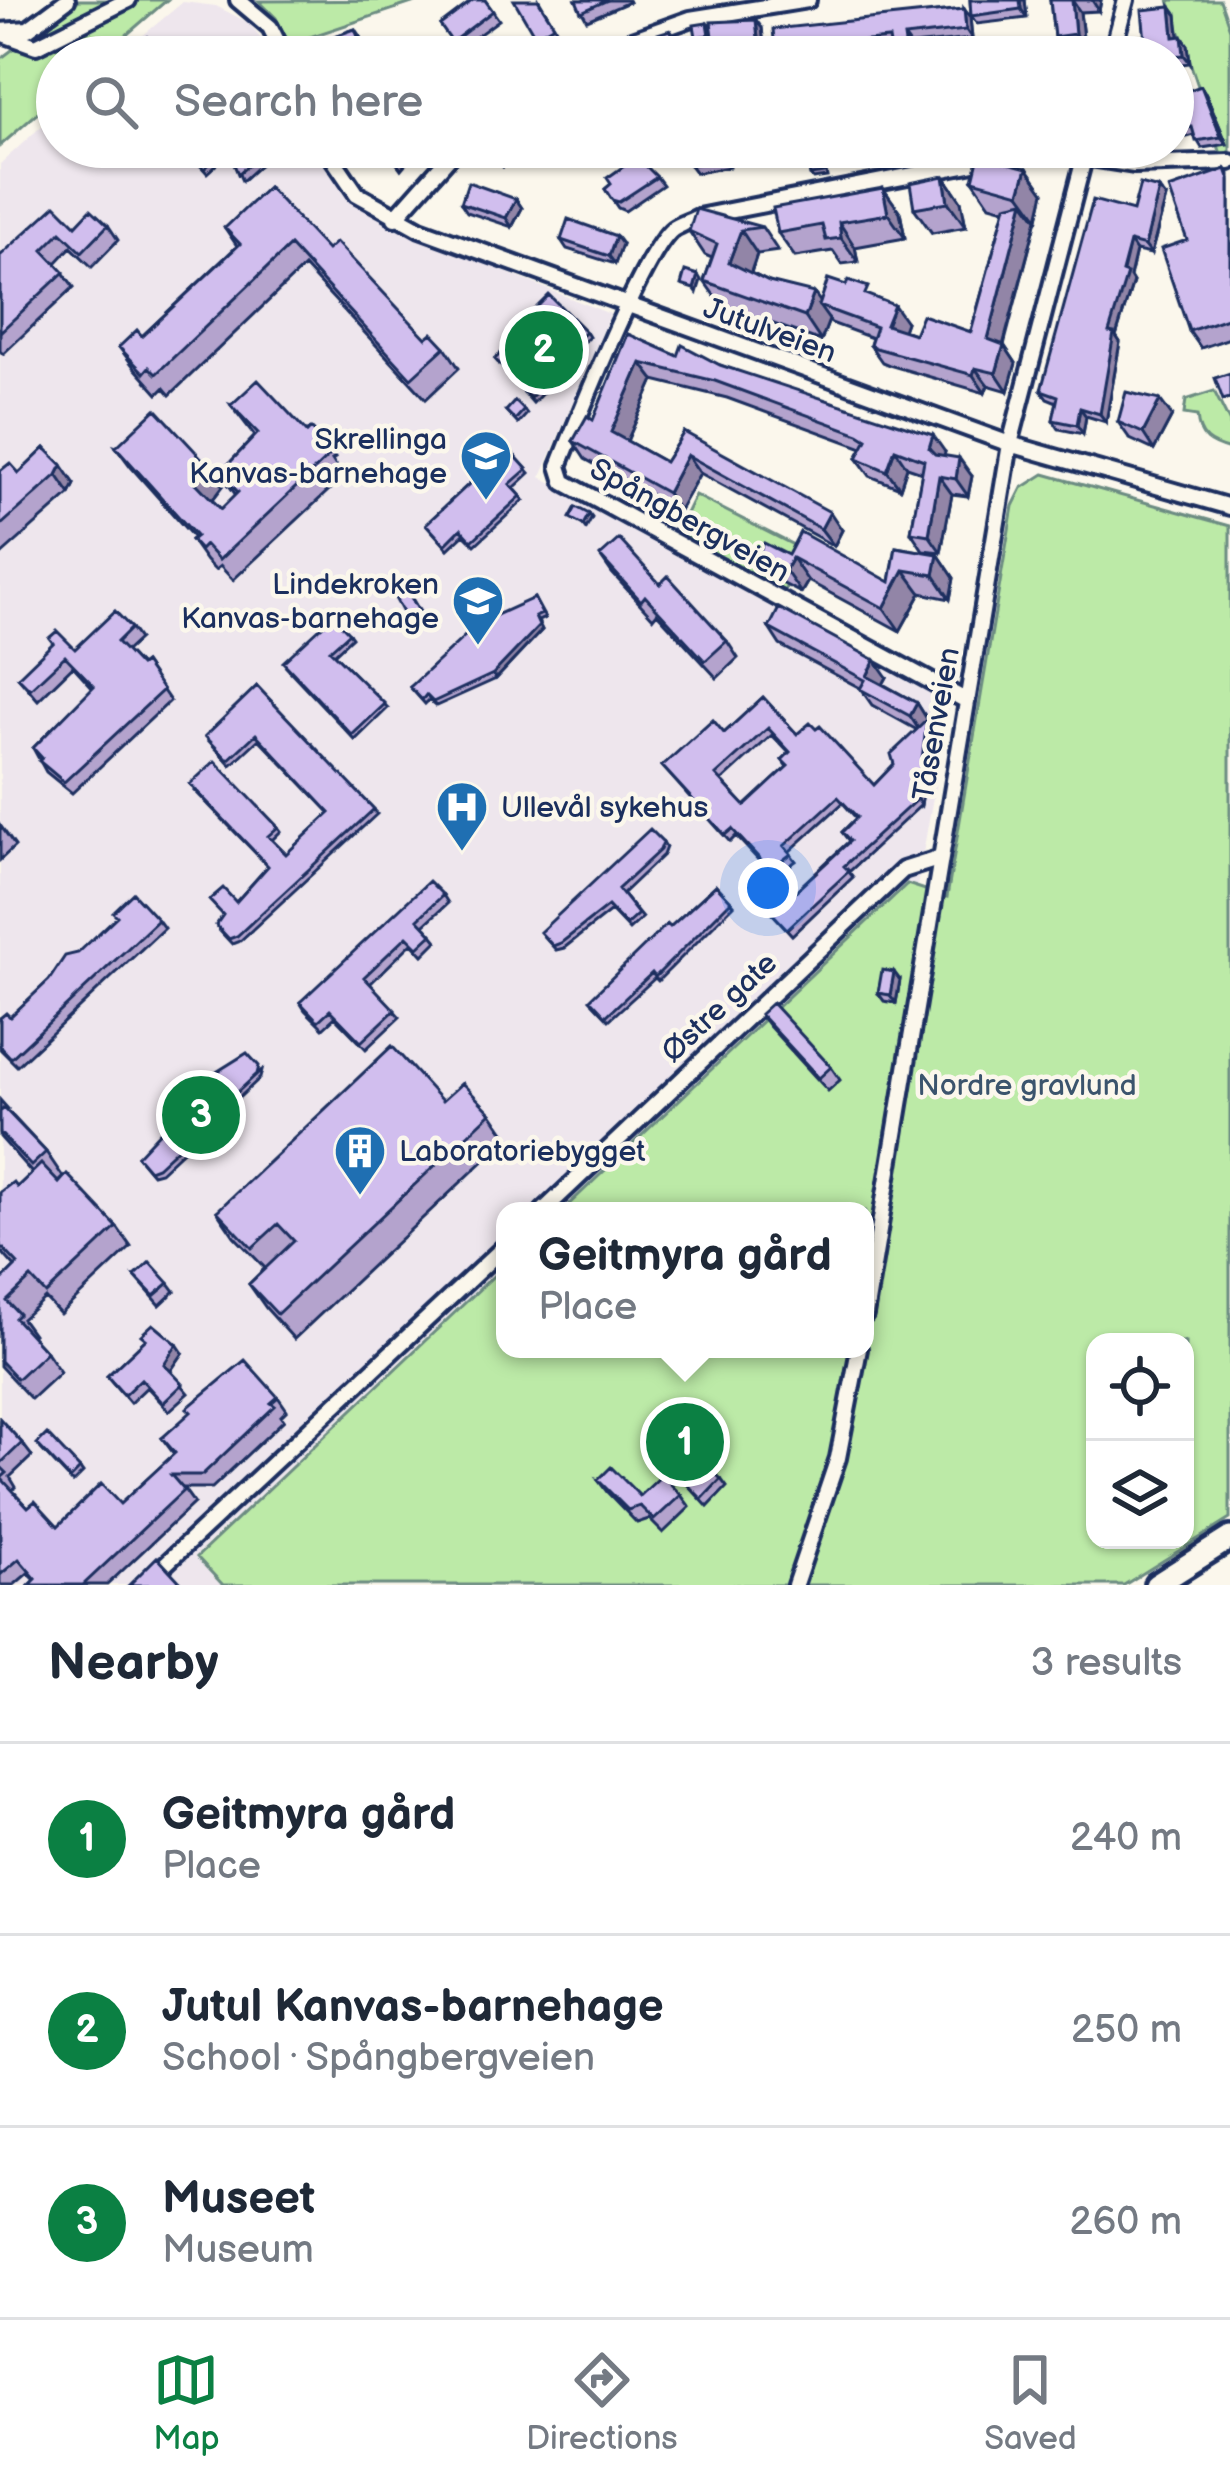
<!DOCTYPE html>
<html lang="en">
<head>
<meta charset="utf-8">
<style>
	body { margin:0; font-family:"Balsamiq Sans",sans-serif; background:#f2f2f3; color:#1f2937 }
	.controls { position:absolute; right:36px; bottom:36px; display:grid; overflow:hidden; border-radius:24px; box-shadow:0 3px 9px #0004 }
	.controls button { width:108px; height:108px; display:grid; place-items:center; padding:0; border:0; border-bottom:3px solid #e0e1e3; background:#fff; color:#1f2937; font:60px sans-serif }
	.you { position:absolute; left:768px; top:888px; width:42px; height:42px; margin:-30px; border:9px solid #fff; border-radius:50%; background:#1a73e8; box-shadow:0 0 0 18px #1a73e833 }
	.badge { display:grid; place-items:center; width:78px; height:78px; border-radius:50%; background:#0b8043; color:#fff; font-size:39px; font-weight:700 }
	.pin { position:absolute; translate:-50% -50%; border:6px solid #fff; box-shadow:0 3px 12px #0006 }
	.popup { position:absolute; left:496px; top:1202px; width:378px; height:156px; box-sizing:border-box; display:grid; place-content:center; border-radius:24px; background:#fff; filter:drop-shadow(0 3px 9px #0005); font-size:39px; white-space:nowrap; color:#747a83 }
	.popup b { font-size:45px; color:#1f2937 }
	.popup::after { content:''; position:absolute; left:50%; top:100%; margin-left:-24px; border:24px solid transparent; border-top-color:#fff }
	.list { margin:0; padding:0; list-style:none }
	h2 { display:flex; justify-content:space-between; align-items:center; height:156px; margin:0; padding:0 48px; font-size:51px }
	h2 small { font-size:39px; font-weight:400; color:#747a83 }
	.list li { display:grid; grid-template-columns:78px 1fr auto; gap:36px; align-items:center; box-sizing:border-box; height:192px; padding:0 48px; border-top:3px solid #e0e1e3 }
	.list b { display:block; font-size:45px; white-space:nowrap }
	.list p { margin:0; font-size:39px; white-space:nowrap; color:#747a83 }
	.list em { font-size:39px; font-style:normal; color:#747a83 }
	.icon { flex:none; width:66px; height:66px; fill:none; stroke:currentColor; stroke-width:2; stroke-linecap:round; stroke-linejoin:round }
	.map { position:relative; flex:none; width:1230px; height:1585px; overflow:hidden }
	.search { position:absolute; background:#fff; box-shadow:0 3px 9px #0004; left:36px; right:36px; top:36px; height:132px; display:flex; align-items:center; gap:30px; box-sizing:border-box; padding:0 42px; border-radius:66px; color:#747a83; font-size:45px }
	.sheet { height:732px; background:#fff }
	nav { display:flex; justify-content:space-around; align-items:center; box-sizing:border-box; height:168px; border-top:3px solid #e0e1e3; background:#fff; font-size:33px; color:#747a83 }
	nav a { display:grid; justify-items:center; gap:6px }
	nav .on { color:#0b8043 }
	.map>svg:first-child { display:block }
</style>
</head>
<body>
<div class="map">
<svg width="1230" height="1585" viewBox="0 0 1230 1585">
	<rect width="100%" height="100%" fill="#fbf7ec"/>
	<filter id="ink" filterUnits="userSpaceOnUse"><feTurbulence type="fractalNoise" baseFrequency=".00833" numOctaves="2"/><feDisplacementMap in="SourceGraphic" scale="24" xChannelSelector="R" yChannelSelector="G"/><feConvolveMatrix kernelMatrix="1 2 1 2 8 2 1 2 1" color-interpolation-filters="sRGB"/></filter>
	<g filter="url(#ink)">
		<path fill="#eee6ed" d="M183 2 216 6 249 23 276 57H117Z
			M57 112V147H316L331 176 356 204 393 227 610 314 541 477 950 702 917 887 907 884 562 1211H505V1265L197 1556 223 1585H0V164Z"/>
		<path fill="#bceaa7" stroke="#6c8c82" stroke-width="3" fill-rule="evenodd" d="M79 0H167L101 57H57V96L0 146V59Z
			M421 0 289 44 276 18 259 1Z
			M1169 0H1220L1230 29V160H1223Z
			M1214 391 1230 423V450C1209 444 1199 439 1197 416L1184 414 1186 400Z
			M1044 474 1230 526V1519L1124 1585H223L197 1557 505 1265V1349H865V1211H562L907 884 947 897 1013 506 1022 488ZM1095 1342H1185V1540H1095Z
			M695 495 805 551 781 597 674 538Z"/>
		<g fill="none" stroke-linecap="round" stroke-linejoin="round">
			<g stroke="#1b2f5e" stroke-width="22">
				<path id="street" d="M238 0 270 27 285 57
					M0 31 28 29 67 0
					M0 33 36 46 128 0
					M584 57 690 19 808 0
					M1111 57 1126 0
					M325 147 357 194 420 229 1010 444 1230 507
					M395 218 458 147
					M967 701 564 482 559 466C577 422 643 252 673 229 680 224 691 221 698 217L1040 150 1134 165 1230 162
					M543 1211 903 870 941 858
					M865 1315 1010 444 1087 147
					M143 1585 505 1246
					M795 1585 838 1458 859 1349"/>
			</g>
			<g stroke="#1b2f5e" stroke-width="30">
				<path id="secondary" d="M1156 1585 1230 1538"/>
			</g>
			<use href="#street" stroke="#fbf7ec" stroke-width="14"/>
			<use href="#secondary" stroke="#fbf7ec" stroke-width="21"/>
		</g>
		<path fill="#b4a3cd" stroke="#1b2f5e" stroke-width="3" fill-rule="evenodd" d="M485 0 499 20 458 50 440 25Z
			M539 0 559 34 541 45 535 36Z
			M576 0H628L629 2 587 20Z
			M970 0H1025L1027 18 977 24 971 16Z
			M1050 0H1101L1099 11 1080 12 1084 47 1063 49 1054 37Z
			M964 9 970 17 972 39 793 57H780L775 50Z
			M1177 15 1179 36 1188 45 1190 63 1173 65V57L1155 49 1151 50 1145 41Z
			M707 23 710 27 712 39 699 41 696 37Z
			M762 28 764 47 719 52 714 43Z
			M355 29 361 38 368 57H352L335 36Z
			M1206 94 1227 144 1202 148 1194 135 1187 137 1181 130Z
			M112 147H153L132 167Z
			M202 147 217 164 207 173 190 154Z
			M221 147H258L263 162 242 181 229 152 226 155Z
			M486 147H532L503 167Z
			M686 147H725L729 167 696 173 690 165Z
			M754 147H796L797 155 761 160Z
			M805 147H821L827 177 813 179 810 175Z
			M875 147H892L895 163 881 165 878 161Z
			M945 147H964V150L948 152Z
			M1027 168 1044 192 1038 218 1035 217 1037 219 1004 345 1016 363 1008 391 988 385 985 393 889 365 882 362 870 345 872 338 831 323 829 320 821 341 721 305 704 281 712 258 705 255 689 231 762 227 778 251 757 254 751 273 769 282 820 302 876 298 906 322 903 330 914 334 971 332 1005 209 990 205 973 180Z
			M1226 169 1230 174V338L1201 348 1189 331 1187 240Z
			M944 176 961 201 966 227 932 233 914 208Z
			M657 177 663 185 625 211 618 208 605 189 611 184Z
			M883 188 900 212 905 238 855 247 858 262 842 264 833 251 795 257 778 233Z
			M1166 198 1151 254 1136 251 1130 277 1133 282 1116 336 1120 342 1106 422 1086 416 1083 434 1059 429 1053 420 1057 402 1047 398 1041 390 1133 211Z
			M516 199 522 208 512 227 467 212 461 203Z
			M76 225H108L118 240 92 267 71 247 56 263 74 287 3 354 0 351V256Z
			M225 228 327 250 426 338 445 347 459 368 426 399 304 267 170 395 164 388 158 394 134 367 119 347 142 336 237 246Z
			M561 240 622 244 615 264 567 249Z
			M543 322 586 332 589 337 573 352 565 344 538 372 550 385 533 403 495 359 516 349Z
			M628 334 678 356 720 365 945 452 944 455 972 476 968 496 952 494 941 552 923 550 911 532 922 472 907 467 900 488 870 476 857 458 863 448 727 398 654 380 627 441 665 462 684 432 842 530 834 546 700 473 679 510 585 459 573 441 593 420Z
			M231 405 320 437 335 458 332 460 343 477 233 580 220 566 215 570 206 561 191 540 194 538 131 467 116 447 223 486 212 500 221 509 236 495 220 473 255 436Z
			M524 410 527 414 518 424 506 411Z
			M1172 416 1154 450 1130 439 1118 422Z
			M45 448 75 484 70 494 0 556V471L19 473Z
			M508 448 530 473 514 488 524 500 475 545 464 534 448 549 426 524Z
			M896 547 938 554 954 578 950 599 921 593 900 631 808 581 801 593 774 579 757 555H788L890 582Z
			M600 556 727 641 738 658 717 678 657 613 653 618 612 573Z
			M404 585 426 622 413 628 407 620Z
			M534 598 545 618 538 621 542 630 496 679 436 706 429 700 425 704 410 687Z
			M131 628 139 639 126 651 140 666 144 663 170 701 72 793 46 772 33 748 93 688 73 666 38 700 18 677 75 649Z
			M769 628 887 677 883 684 917 703 932 727 921 805 849 872 853 877 792 935 772 913 849 841 842 832 856 818 843 803 789 852 796 861 774 877 736 836 730 842 662 766 724 733 763 697 797 734 874 785 894 764 917 730 872 705 860 688 780 645ZM772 735 789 753 782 760 787 767 745 806 722 781Z
			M349 633 352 637 334 654 388 708 355 740 286 667Z
			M257 686 377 814 240 941 232 944 219 930 236 902 268 866 193 789 278 827 281 831 272 840 286 854 330 813 259 739 231 765 208 740Z
			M0 825 15 846 0 860Z
			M663 842 666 847 663 855 622 894 642 918 629 930 611 911 564 948 556 950 544 937Z
			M716 885 734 905 658 981 655 978 609 1020 593 1003 670 927Z
			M443 895 448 903 424 925 437 941 423 955 412 943 370 984 400 1017 366 1049 335 1017 323 1028 305 1010 300 1002Z
			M158 920 164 928 17 1066 0 1049V1018L10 1017 78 953Z
			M900 980 896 1003 884 1001 878 993Z
			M760 1014 831 1067 840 1080 828 1091 769 1026Z
			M262 1070 260 1078 160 1172 152 1174 137 1156Z
			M0 1100 8 1109 7 1110 46 1152 63 1177 58 1182 117 1227 131 1247 60 1314 45 1298 22 1319 33 1334 31 1336 46 1352 60 1372 31 1399 0 1366V1280L1 1281 15 1267 0 1250V1192L17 1187 32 1173 0 1137Z
			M442 1101 491 1113 508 1138 294 1339 266 1308 249 1284 265 1268 234 1236 217 1211Z
			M135 1276 169 1283 175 1291 160 1305Z
			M145 1340 183 1353 170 1371 189 1393 169 1411 147 1387 130 1403 107 1376Z
			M278 1397 287 1410 281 1416 284 1420 212 1488H183L194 1503 107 1585H30L35 1580 28 1573 14 1585H0V1419L22 1443 32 1456 10 1477 16 1487 12 1490 28 1507 58 1526 120 1504 174 1454 162 1438Z
			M40 1448 80 1469 83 1473 73 1483Z
			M721 1479 727 1487 708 1507 687 1484Z
			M598 1480 640 1496 681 1495 690 1507 663 1533 649 1519 637 1523 607 1492Z"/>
		<path fill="#9285a7" stroke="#1b2f5e" stroke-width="3" d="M1020 0H1025L1027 18 1021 9Z
			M1072 0 1080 12 1084 47 1075 34Z
			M1092 0H1101L1099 11Z
			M1171 7 1177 15 1180 46 1174 37Z
			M964 9 970 17 972 39 966 30Z
			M756 20 762 28 764 47 758 39Z
			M670 30 676 38 682 57H679Z
			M1182 36 1188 45 1190 63 1184 55Z
			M904 37 910 45 912 57H907Z
			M1201 86 1206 94 1227 144 1221 137Z
			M407 147H420L401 169 395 161Z
			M720 147H725L729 167 723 159Z
			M1027 168 1044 192 1038 218 1020 193Z
			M944 176 961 201 966 227 948 202Z
			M883 188 900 212 905 238 888 214Z
			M1159 189 1166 198 1151 254 1145 246Z
			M516 199 522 208 512 227 506 218Z
			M1024 201 1037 219 1000 357 988 339Z
			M839 222 855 247 858 262 841 238Z
			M741 230 757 254 746 286 729 262Z
			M616 236 622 244 615 264 609 256Z
			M1130 242 1136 251 1130 277 1133 282 1116 336 1120 342 1106 422 1100 414 1109 332Z
			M698 275 701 280 697 293 694 289Z
			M814 293 824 307 819 306 829 320 821 341 805 317Z
			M894 305 906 322 899 342 886 325Z
			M1004 345 1016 363 1008 391 996 373Z
			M641 363 654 380 623 450 611 432Z
			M975 368 988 385 985 393 973 375Z
			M1160 400 1172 416 1154 450 1143 433Z
			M1080 408 1086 416 1083 434 1077 425Z
			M933 435 945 452 941 465 929 448Z
			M895 449 907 467 900 488 887 471Z
			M687 455 700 473 679 510 667 493Z
			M959 458 972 476 968 496 956 479Z
			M62 465 75 484 70 494 57 475Z
			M208 465 223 486 210 503 195 482Z
			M939 476 952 494 941 552 929 535Z
			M830 512 842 530 834 546 821 529Z
			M589 514 592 518 586 529 583 525Z
			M938 554 954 578 950 599 934 575Z
			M792 558 808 581 801 593 785 570Z
			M904 570 921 593 900 631 884 608Z
			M535 617 542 630 496 679 493 674Z
			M875 660 887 677 879 692 867 676Z
			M917 703 932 727 921 805 917 799 921 733 910 716Z
			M894 972 900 980 896 1003 890 995Z
			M177 1344 183 1353 170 1372 164 1364Z
			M668 1445 671 1449 659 1463 656 1459Z"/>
		<path fill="#d1beee" stroke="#1b2f5e" stroke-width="3" fill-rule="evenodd" d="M473 0H485L493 11 452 42 440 25Z
			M514 0H538L554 25 535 36Z
			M576 0H608L581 12Z
			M970 0H1020L1021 9 971 16Z
			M1050 0H1072L1075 34 1054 37Z
			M1171 7 1174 37 1182 36 1184 55 1157 57 1154 40 1145 41 1142 10Z
			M964 9 966 30 904 37 907 57H892L889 39 775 50 773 29Z
			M756 20 758 39 714 43 711 22Z
			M707 23 709 35 696 37 694 25Z
			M355 29 363 50 351 54 335 36Z
			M670 30 679 57H658L651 36Z
			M147 37 158 49 150 57H126Z
			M245 49 248 55 254 52 256 57H223Z
			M1201 86 1221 137 1196 141 1192 127 1181 130 1173 105V96Z
			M113 147H146L129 163Z
			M198 147H202L214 160 204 169 190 154Z
			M227 147H256L259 156 238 174Z
			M379 147H407L395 161Z
			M487 147H515L498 159Z
			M686 147H720L723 159 690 165Z
			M754 147H788L755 152Z
			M805 147H819L824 173 810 175Z
			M875 147H890L892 158 878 161Z
			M979 155 1027 168 1020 193 973 180Z
			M637 157 657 177 619 202 612 200 605 189 611 184 607 178Z
			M1226 169 1230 180V317L1189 331 1161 249 1187 240 1169 189Z
			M944 176 948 202 914 208 910 183Z
			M468 182 516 199 506 218 461 203Z
			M1140 184 1159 189 1145 246 1130 242 1122 272 1127 274 1109 332 1114 333 1100 414 1080 408 1077 425 1053 420 1058 396 1041 390 1093 200 1133 211Z
			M268 187 327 250 336 242 426 338 432 333 445 347 411 378 290 246 156 374 149 367 144 373 119 347 137 330 142 336 240 244 225 228Z
			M883 188 888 214 839 222 841 238 826 240 822 225 778 233 773 208Z
			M1024 201 988 339 1004 345 996 373 975 368 973 375 876 348 870 345 876 327 819 306 828 279 846 285 848 280 868 287 865 294 894 305 886 325 914 334 922 315 971 332 1006 205Z
			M56 205 76 225 91 209 108 225 82 252 61 232 43 250 64 272 0 332V256Z
			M696 209 762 227 741 230 729 262 769 282 814 293 805 317 704 281 717 244 689 231Z
			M568 219 616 236 609 256 561 240Z
			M685 271 698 275 694 289 681 285Z
			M549 295 586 332 570 348 562 340 534 368 547 381 530 398 495 359 510 344 516 349 543 321 533 311Z
			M628 334 678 356 682 345 720 365 933 435 929 448 935 454 959 458 956 479 939 476 929 535 911 532 924 460 895 449 887 471 857 458 867 439 859 434 715 381 641 363 611 432 665 462 684 432 830 512 821 529 687 455 667 493 573 441 587 416 593 420Z
			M1230 373V398L1223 400 1215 378Z
			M258 380 307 432 311 428 320 437 315 442 329 456 219 560 205 545 200 550 191 540 196 536 116 447 156 409 208 465 195 482 221 509 238 492 220 473 258 433 231 405Z
			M1126 392 1160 400 1143 433 1118 422Z
			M515 401 524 410 515 420 506 411Z
			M45 448 62 465 57 475 0 526V471L10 463 19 473Z
			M508 448 527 469 510 484 521 496 472 541 461 529 445 545 426 524Z
			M576 507 589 514 583 525 570 518Z
			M800 532 890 582 896 547 938 554 934 575 904 570 884 608 792 558 785 570 757 555 764 543 788 555Z
			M619 539 660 584 668 576 727 641 705 661 645 596 641 601 600 556Z
			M404 585 420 613 407 620 391 591Z
			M534 598 542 614 535 617 539 626 493 674 433 702 426 695 422 700 410 687 479 623Z
			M779 608 875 660 867 676 917 703 910 716 860 689 865 680 769 628Z
			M115 611 131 628 117 642 140 666 144 663 163 690 64 782 39 761 42 758 33 748 94 686 65 656 30 689 18 677 53 643 49 638 57 631 75 649Z
			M333 616 349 633 330 650 385 704 352 735 283 662Z
			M257 686 374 809 237 936 229 939 216 925 223 915 209 900 223 888 236 902 268 866 190 784 215 761 278 827 268 836 286 854 330 813 256 734 228 760 205 736Z
			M763 697 797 734 810 723 816 729 820 726 874 785 894 764 891 754 927 720 917 799 844 866 849 871 787 929 772 913 850 841 842 832 857 817 838 797 784 846 791 854 770 870 732 829 725 835 662 766 713 720 724 733ZM768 728 790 752 782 760 788 766 745 806 716 775Z
			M650 829 663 842 660 850 618 889 638 914 626 925 608 906 561 943 553 946 540 932Z
			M429 881 443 895 418 919 432 934 418 947 407 936 364 977 395 1010 361 1042 330 1010 318 1021 300 1002Z
			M716 885 731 901 655 977 652 973 606 1016 590 999 667 924 670 927Z
			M133 893 158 920 11 1058 0 1046V1018L6 1013 10 1017 49 980 65 956 78 953 117 916 113 912Z
			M882 970 894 972 890 995 878 993Z
			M772 1003 831 1067 819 1078 760 1014Z
			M392 1046 442 1101 462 1083 491 1113 277 1314 249 1284 294 1241 278 1224 252 1248 217 1211Z
			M247 1053 259 1066 257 1074 157 1167 149 1170 137 1156 215 1073Z
			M4 1108 46 1152 31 1166 0 1133V1112Z
			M41 1164 59 1183 67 1174 117 1227 46 1294 31 1278 7 1301 19 1314 15 1318 46 1352 17 1379 0 1361V1280L1 1281 18 1264 0 1245V1192L13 1182 17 1187Z
			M150 1262 169 1283 154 1296 135 1276Z
			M153 1324 177 1344 164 1364 183 1384 163 1403 141 1379 124 1395 107 1376 146 1339 141 1335Z
			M245 1360 278 1397 271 1403 275 1406 202 1475H171L184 1490 83 1585H30L36 1579 19 1559 0 1575V1466L7 1473 1 1478 28 1507 35 1501 58 1526 101 1484 120 1504 175 1453 162 1438 191 1412 187 1408Z
			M0 1419 22 1443 0 1464Z
			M47 1434 80 1469 70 1479 37 1444Z
			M658 1436 668 1445 656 1459 646 1449Z
			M706 1464 721 1479 702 1499 687 1484Z
			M611 1467 640 1496 662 1475 681 1495 654 1520 640 1506 628 1510 598 1480Z
			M157 1557 183 1585H129Z"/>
	</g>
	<defs>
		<g id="school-pin" transform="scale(2.7)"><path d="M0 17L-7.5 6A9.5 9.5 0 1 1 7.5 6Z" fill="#1f6fb2" stroke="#fbf7ec"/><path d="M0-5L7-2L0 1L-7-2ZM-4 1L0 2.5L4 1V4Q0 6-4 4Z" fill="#fff"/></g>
		<g id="hospital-pin" transform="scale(2.7)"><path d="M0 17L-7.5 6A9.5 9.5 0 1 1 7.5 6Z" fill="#1f6fb2" stroke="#fbf7ec"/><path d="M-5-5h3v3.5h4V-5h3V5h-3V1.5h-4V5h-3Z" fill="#fff"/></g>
		<g id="building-pin" transform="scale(2.7)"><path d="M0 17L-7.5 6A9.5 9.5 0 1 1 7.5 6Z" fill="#1f6fb2" stroke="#fbf7ec"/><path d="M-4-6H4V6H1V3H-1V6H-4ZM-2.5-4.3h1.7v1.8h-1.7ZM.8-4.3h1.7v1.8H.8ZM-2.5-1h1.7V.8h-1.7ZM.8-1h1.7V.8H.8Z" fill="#fff"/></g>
	</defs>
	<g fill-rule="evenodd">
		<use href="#school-pin" x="486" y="456"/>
		<use href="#school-pin" x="478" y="601"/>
		<use href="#hospital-pin" x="462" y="807"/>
		<use href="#building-pin" x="360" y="1151"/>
	</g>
	<g text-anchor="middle" stroke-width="9" stroke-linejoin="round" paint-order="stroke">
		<g font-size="30" fill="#1b2f5e" stroke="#fbf7ec">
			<text transform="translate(770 330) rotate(20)" y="10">Jutulveien</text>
			<text transform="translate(690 520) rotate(29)" y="10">Spångbergveien</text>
			<text transform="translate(936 724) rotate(-80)" y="10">Tåsenveien</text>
			<text transform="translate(719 1007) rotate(-43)" y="10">Østre gate</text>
		</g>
		<g font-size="30" fill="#1b2f5e" stroke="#fbf7ec" text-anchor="end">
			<text x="447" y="449">Skrellinga<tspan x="447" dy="34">Kanvas-barnehage</tspan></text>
			<text x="439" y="594">Lindekroken<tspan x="439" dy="34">Kanvas-barnehage</tspan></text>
			<text x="501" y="817" text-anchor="start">Ullevål sykehus</text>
			<text x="399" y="1161" text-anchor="start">Laboratoriebygget</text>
		</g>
		<g font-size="30" fill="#3b546d" stroke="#fbf7ec">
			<text x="1027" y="1095">Nordre gravlund</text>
		</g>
	</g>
</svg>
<div class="controls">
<button><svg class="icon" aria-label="locate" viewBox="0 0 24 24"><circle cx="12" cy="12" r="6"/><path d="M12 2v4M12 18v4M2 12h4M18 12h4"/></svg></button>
<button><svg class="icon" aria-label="layers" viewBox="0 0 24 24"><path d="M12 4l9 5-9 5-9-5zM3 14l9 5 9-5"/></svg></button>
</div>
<div class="you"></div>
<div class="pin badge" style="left:685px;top:1442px">1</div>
<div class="popup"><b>Geitmyra gård</b>Place</div>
<div class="pin badge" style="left:544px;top:350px">2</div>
<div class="pin badge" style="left:201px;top:1115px">3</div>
<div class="search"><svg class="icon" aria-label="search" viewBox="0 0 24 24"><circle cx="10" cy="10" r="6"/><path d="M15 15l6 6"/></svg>Search here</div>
</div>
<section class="sheet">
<h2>Nearby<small>3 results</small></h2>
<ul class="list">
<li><span class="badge">1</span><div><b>Geitmyra gård</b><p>Place</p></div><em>240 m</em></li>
<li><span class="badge">2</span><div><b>Jutul Kanvas-barnehage</b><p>School · Spångbergveien</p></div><em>250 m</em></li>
<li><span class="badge">3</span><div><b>Museet</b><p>Museum</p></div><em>260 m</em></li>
</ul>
</section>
<nav>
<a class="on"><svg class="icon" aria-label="map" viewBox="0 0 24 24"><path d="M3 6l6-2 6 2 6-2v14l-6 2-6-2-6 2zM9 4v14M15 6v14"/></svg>Map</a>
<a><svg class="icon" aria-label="directions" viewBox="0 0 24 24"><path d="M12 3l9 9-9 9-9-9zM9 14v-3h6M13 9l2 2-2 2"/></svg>Directions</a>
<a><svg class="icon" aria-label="saved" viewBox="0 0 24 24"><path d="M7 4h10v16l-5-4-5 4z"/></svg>Saved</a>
</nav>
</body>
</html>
